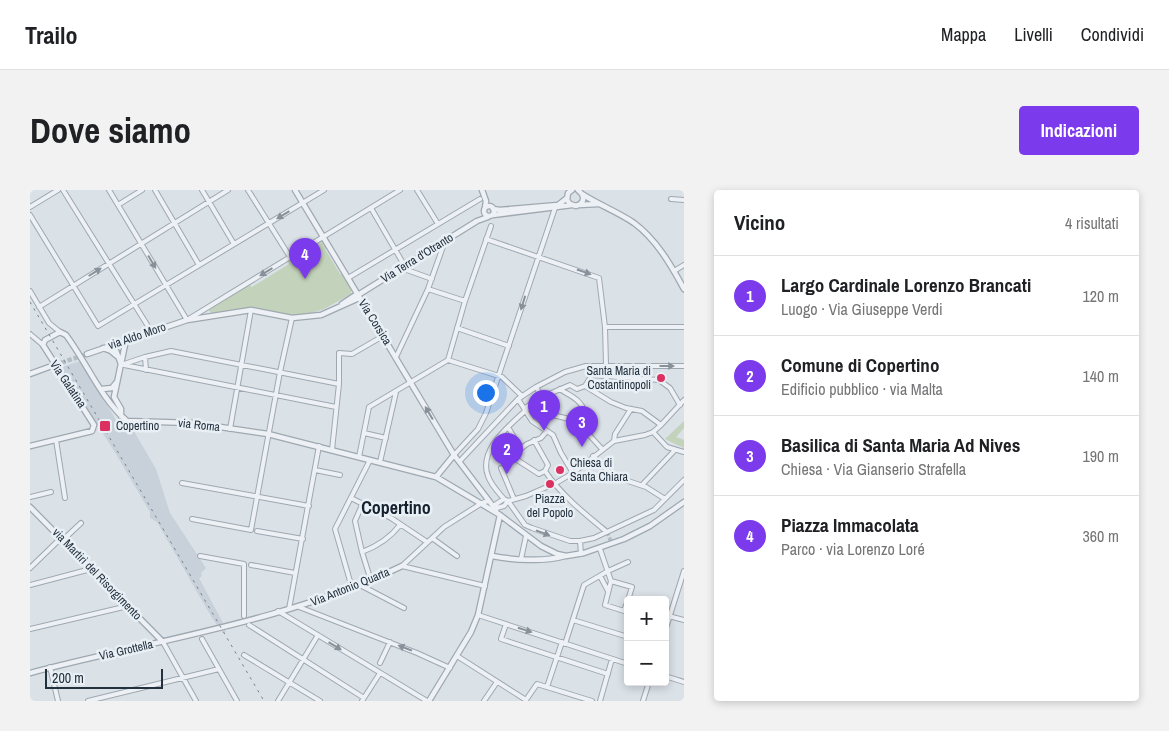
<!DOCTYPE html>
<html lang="it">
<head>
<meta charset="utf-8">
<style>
	body { margin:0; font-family:"Archivo Narrow",sans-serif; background:#f2f2f2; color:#202124 }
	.controls { position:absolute; right:15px; bottom:15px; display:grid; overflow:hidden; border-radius:5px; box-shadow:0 2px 8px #0003 }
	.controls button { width:45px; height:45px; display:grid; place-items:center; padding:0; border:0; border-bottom:1px solid #e0e0e0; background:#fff; color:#202124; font:25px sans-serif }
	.scale { position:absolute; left:15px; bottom:12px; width:118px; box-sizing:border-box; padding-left:5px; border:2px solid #23303e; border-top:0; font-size:14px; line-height:18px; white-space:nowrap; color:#23303e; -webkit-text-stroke:4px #e9f0f5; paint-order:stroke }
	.you { position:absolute; left:455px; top:202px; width:18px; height:18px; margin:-12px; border:4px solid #fff; border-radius:50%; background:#1a73e8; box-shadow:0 0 0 8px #1a73e833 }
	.badge { display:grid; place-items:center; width:32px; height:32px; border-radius:50%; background:#7c3aed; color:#fff; font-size:16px; font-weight:700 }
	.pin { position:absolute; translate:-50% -41px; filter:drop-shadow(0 1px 2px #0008) }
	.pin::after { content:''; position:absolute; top:26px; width:18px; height:15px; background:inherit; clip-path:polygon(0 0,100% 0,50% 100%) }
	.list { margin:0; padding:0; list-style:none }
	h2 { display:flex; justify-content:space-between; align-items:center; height:65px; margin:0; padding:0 20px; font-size:21px }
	h2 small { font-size:16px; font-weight:400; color:#757577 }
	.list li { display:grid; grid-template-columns:32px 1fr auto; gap:15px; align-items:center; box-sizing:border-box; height:80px; padding:0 20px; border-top:1px solid #e0e0e0 }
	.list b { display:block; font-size:19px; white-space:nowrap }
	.list p { margin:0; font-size:16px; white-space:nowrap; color:#757577 }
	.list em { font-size:16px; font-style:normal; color:#757577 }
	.map { position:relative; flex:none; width:654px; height:511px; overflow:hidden; border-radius:5px }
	header { display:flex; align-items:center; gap:30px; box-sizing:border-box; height:70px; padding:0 25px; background:#fff; border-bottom:1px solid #e0e0e0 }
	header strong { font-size:24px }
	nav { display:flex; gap:28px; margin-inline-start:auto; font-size:18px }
	.intro { display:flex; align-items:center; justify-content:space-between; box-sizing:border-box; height:120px; padding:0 30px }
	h1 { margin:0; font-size:35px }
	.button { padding:12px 22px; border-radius:5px; background:#7c3aed; color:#fff; font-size:18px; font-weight:700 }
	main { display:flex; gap:30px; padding:0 30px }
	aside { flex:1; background:#fff; border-radius:5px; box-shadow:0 2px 8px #0003 }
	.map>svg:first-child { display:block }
</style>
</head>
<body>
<header>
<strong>Trailo</strong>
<nav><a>Mappa</a><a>Livelli</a><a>Condividi</a></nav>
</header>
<div class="intro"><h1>Dove siamo</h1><a class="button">Indicazioni</a></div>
<main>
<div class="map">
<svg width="654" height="511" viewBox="0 0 654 511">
	<rect width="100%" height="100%" fill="#dae1e7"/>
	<path fill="#c8d0d9" d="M51 171 93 242 102 238 126 279 140 323 176 378 171 383 172 386 169 388 193 433 191 434 196 442 193 443 182 428 127 332 120 328V322L86 264 31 177Z"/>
	<path fill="#c3d2ba" d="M291 51H293L298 59H295L310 84H312L321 98V104L294 119 275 125H263L219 117 182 123 179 121V119L218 94 222 97 259 74 258 72Z
		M654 231V238L646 247 654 250V258L635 249Z"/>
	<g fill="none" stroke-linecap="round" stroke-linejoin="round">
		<path stroke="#b5bec5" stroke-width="4" stroke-dasharray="4 2" stroke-linecap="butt" d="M577 342 582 354"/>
		<path stroke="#b5bec5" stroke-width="4.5" stroke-dasharray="4.5 2" stroke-linecap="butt" d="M19 177 57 164"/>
		<g stroke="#9fa8b1" stroke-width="6">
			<path id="minor" d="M33 0 121 141
				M79 0 157 130 370 0
				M125 0 169 75
				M172 0 204 54
				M218 0 260 67
				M387 0 408 34
				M641 9 654 10
				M88 15 112 0
				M0 17 28 0
				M341 18 377 80 402 89
				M0 25 68 136 294 0
				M456 49 569 88 575 137 576 175
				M644 81 654 75
				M318 88 450 9
				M398 99 435 111
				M0 101 19 133 30 142
				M9 117 198 0
				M575 137H654
				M427 138 479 156
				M0 144 13 155
				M115 167 116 180
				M366 167 398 99 415 51
				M418 170 435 111 461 36
				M91 175 115 167 141 161 309 194
				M94 175 306 217
				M555 196 562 185 629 190 640 198 650 215
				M506 197 535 182 556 176H654
				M530 199C538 205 547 207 552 216L543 230
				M512 207 540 195 547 199 555 196 581 212 596 218 612 221 631 235
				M495 218 512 207 506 197 488 209 502 231 523 245 531 263 543 283
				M495 218 543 230 552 237 572 259
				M478 237 490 258
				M200 239 221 120
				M517 241 511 248 497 254 481 266 509 284 515 281C531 305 555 324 577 342
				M623 242 637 257 654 262
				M334 243 356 248
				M26 250 35 308
				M504 250 518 275 515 281
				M584 251 585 244 601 219
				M302 260 309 194V163L322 164 353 146
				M424 265 448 239 456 223 525 18
				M563 266 583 286 616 297 635 309
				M329 267 339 217 418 170 472 187 492 206
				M430 271 488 209
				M350 272 366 202
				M471 278 484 309
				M285 280 310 285
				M152 293 279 316
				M612 295 645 260
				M0 307 21 302
				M321 308 361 328 397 352
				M474 309C468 302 461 295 458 286 448 260 479 236 495 221
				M478 311 495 335 502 338 540 351H550L564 348 624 320 654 290
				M332 315 325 331 332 362 341 391
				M463 316 474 309 478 311 496 306 526 293 543 283 584 251 615 245 623 242 631 235 654 210
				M463 319 474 316 478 311
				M162 329 221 340 250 182 262 128
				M227 341 273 349
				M402 348 427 366
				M33 350 51 333
				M550 351 551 364
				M570 359 581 391
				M332 362C348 356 360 348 370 335
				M170 366 214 374V426
				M491 369 496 346
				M221 375 265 383
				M372 376 414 337 452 313 458 311
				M372 376 455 396
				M0 378 31 348
				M570 386 578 401
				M0 395 61 379
				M330 395 374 418
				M322 398 305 339 340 270
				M598 410 594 421 575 415 581 391 602 397 598 410
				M269 417 387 463 420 478
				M259 419 289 256
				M248 421 397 511
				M448 425 598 474
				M635 425 654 430
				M543 430 598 447
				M476 434 471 449 578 484
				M219 435 334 508
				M0 439 98 416
				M635 441 654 381
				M172 449 207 511
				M133 452 166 511
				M535 454 554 395 578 381 598 372
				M214 465 290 511
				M427 466 496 510 507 494 562 511
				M350 473 360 452
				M20 477 28 511
				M635 486 654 492
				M517 497 532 452
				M58 511 189 479
				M248 511 288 445
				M332 511 350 483
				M454 511 467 492
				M570 511 582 469
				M613 511 619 492"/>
		</g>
		<g stroke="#9fa8b1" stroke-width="7">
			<path id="tertiary" d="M265 0 424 265 466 320
				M452 0 456 11 455 18
				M542 0 538 3 537 10 540 14 546 16C552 14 555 10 552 4L548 0
				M552 4C569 15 588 22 604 33 626 49 641 75 654 99
				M549 15 568 14
				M454 21a5 5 0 1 1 10 0a5 5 0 1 1-10 0Z
				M463 19 470 20 528 15 537 8
				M463 25 542 15
				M328 105 447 31 458 27
				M312 114 327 104
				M85 154V158L91 174
				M73 158 81 161 87 166
				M57 164 157 130 221 120 262 128 291 125 329 108
				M0 184 19 177
				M72 199 82 198 86 193
				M91 226V219L84 207 96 150
				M0 256 62 241 64 235 13 155 15 150 30 142 36 145C57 173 71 209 97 231L163 233 238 244 406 287 470 325 511 356 527 364 536 366 554 363 594 349 620 336 654 312
				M406 287 424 265
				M0 317 133 452
				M462 366C483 370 514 372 535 366
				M0 483C125 450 255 432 372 376
				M399 511 441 442 448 425 470 325"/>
		</g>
		<use href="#minor" stroke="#edf1f5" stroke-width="4"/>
		<use href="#tertiary" stroke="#edf1f5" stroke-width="4.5"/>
		<path stroke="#728292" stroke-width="1" stroke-dasharray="2.5 5" stroke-linecap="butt" d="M0 112 234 511"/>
	</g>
	<defs><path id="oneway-solid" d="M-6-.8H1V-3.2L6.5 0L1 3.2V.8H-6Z" transform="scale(1.25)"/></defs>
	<g fill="#88909a">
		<use href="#oneway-solid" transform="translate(253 25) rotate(149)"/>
		<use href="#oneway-solid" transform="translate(122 72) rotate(59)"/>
		<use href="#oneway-solid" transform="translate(65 82) rotate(-32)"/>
		<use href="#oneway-solid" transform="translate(236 82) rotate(149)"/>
		<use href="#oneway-solid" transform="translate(554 82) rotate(19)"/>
		<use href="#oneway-solid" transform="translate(493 113) rotate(107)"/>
		<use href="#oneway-solid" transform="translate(637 176)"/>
		<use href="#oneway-solid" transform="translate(399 223) rotate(-121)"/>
		<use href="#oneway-solid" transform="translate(513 343) rotate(20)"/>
		<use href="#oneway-solid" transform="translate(495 440) rotate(18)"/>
		<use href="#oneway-solid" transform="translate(305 456) rotate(31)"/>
		<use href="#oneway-solid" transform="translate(375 458) rotate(-159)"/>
	</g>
	<g fill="#db3060" stroke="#e9f0f5" stroke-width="2">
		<circle cx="631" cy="188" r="5"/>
		<rect x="69" y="230" width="12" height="12" rx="2.5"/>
		<circle cx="530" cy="280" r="5"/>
		<circle cx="520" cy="294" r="5"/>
	</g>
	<g text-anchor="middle" stroke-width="5" stroke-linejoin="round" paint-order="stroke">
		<g font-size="12" fill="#23303e" stroke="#e9f0f5">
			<text transform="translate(387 68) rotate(-32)" y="4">Via Terra d'Otranto</text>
			<text transform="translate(345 132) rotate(58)" y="4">Via Corsica</text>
			<text transform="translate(107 146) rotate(-19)" y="4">via Aldo Moro</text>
			<text transform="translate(38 194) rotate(56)" y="4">Via Galatina</text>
			<text transform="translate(169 235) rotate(6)" y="4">via Roma</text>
			<text transform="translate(67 384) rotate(46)" y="4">via Martiri del Risorgimento</text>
			<text transform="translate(320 397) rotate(-22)" y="4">Via Antonio Quarta</text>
			<text transform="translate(96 460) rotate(-13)" y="4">Via Grottella</text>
		</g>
		<g font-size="12" fill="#23303e" stroke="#e9f0f5" text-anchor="start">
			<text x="621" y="185" text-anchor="end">Santa Maria di<tspan x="621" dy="14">Costantinopoli</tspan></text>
			<text x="86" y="240">Copertino</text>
			<text x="540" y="277">Chiesa di<tspan x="540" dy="14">Santa Chiara</tspan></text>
			<text x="520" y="313" text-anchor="middle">Piazza<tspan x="520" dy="14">del Popolo</tspan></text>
		</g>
		<g font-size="18" font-weight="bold" fill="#16212e" stroke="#e9f0f5">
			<text x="366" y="324">Copertino</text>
		</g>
	</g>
</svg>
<div class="controls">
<button>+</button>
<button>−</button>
</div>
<div class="scale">200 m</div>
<div class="you"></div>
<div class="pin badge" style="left:514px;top:241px">1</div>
<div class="pin badge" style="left:477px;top:284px">2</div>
<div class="pin badge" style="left:552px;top:257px">3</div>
<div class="pin badge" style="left:275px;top:89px">4</div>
</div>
<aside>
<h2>Vicino<small>4 risultati</small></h2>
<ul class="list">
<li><span class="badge">1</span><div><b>Largo Cardinale Lorenzo Brancati</b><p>Luogo · Via Giuseppe Verdi</p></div><em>120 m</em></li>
<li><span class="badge">2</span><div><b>Comune di Copertino</b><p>Edificio pubblico · via Malta</p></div><em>140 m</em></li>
<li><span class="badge">3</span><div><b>Basilica di Santa Maria Ad Nives</b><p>Chiesa · Via Gianserio Strafella</p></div><em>190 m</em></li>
<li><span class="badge">4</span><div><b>Piazza Immacolata</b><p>Parco · via Lorenzo Loré</p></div><em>360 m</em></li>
</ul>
</aside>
</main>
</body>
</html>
